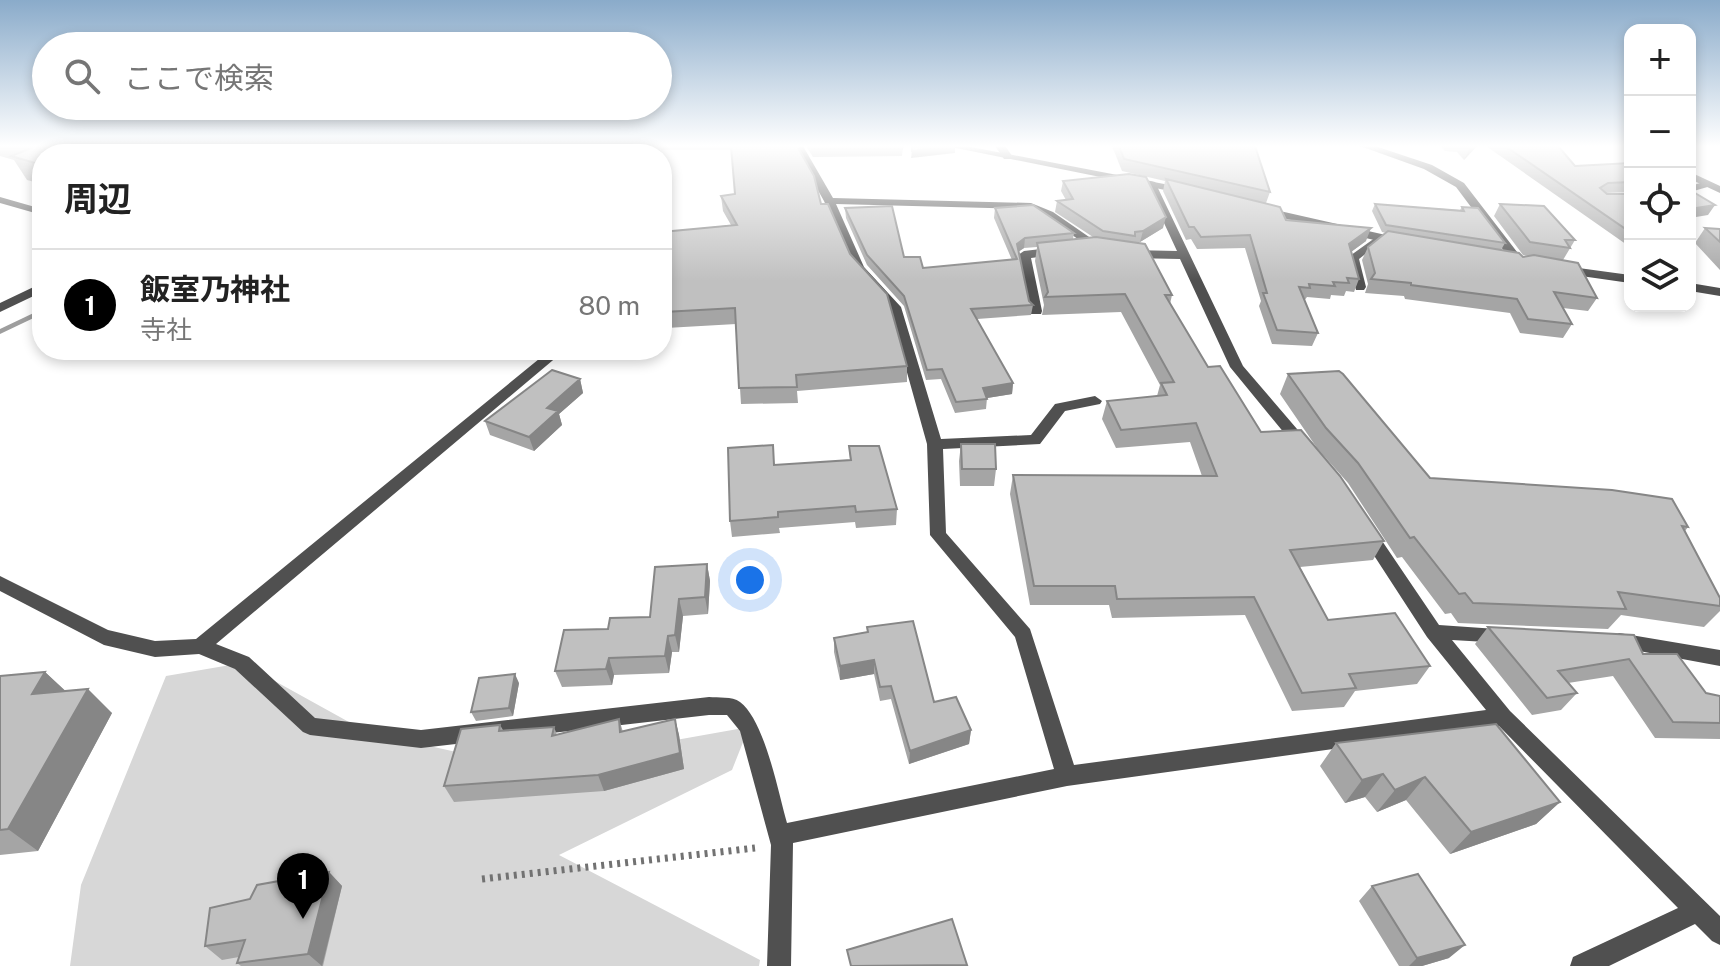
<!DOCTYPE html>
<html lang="ja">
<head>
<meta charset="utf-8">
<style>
	body { margin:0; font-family:"Public Sans","Noto Sans JP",sans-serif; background:#f2f2f2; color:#222 }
	.controls { position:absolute; right:24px; top:24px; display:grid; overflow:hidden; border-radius:16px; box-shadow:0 4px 12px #0003 }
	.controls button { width:72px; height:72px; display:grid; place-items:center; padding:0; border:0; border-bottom:2px solid #e0e0e0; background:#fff; color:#222; font:40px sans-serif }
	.you { position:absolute; left:750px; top:580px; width:28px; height:28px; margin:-20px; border:6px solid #fff; border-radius:50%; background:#1a73e8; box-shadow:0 0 0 12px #1a73e833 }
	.badge { display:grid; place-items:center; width:52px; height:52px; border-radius:50%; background:#000; color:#fff; font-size:26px; font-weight:700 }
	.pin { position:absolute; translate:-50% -66px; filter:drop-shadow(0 2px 4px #0008) }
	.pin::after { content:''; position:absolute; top:42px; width:28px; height:24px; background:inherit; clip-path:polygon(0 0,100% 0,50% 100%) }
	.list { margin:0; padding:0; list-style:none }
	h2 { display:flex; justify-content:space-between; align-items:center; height:104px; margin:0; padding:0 32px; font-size:34px }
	h2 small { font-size:26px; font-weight:400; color:#767676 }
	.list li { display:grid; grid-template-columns:52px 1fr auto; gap:24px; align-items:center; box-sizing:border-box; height:112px; padding:0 32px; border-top:2px solid #e0e0e0 }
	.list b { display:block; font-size:30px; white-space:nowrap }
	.list p { margin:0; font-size:26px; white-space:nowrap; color:#767676 }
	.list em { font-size:26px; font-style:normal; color:#767676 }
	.icon { flex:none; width:44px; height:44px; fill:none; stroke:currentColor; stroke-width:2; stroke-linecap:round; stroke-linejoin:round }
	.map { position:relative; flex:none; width:1720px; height:966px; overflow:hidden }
	.search { position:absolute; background:#fff; box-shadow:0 4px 12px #0003; left:32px; top:32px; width:640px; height:88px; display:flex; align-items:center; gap:20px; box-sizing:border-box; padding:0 28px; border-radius:44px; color:#767676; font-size:30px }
	.panel { position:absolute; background:#fff; box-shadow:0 4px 12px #0003; left:32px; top:144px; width:640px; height:216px; border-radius:32px }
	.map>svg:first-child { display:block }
</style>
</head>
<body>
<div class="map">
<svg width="1720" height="966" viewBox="0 0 1720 966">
	<rect width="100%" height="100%" fill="#fff"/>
	<path fill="#d7d7d7" d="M242 663 367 732 524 767 749 727 732 770 559 855 760 960 759 966H70L81 885 166 676Z"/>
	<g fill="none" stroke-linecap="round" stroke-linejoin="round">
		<path fill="#9e9e9e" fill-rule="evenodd" d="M361 146H369L355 154H347Z
			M42 309V314L0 334V329Z"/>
		<path stroke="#727272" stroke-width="7" stroke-dasharray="3 5" stroke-linecap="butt" d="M482 879 755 848"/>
		<path fill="#505050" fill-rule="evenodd" d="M319 146H332L319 154H306Z
			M612 146H622L624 154H614Z
			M793 146H803L833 198 1031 203 1053 212 1105 248 1099 252 1095 251 1045 216 1029 209 836 204 864 267 901 307 941 439 1031 435 1055 404 1095 396 1102 401 1100 404 1065 411 1040 444 943 449 946 533 1030 629 1074 765 1486 710 1427 637 1362 537 1360 533 1362 529H1374L1439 625 1511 630 1513 635 1511 640 1504 643 1452 640 1510 711 1720 916V945L1712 941 1695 924 1609 966H1570L1573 957 1678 908 1499 726 1067 786 793 843 791 966H767L771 845 740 731 727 715H709L421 748 310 735 303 732 235 669 199 654 155 657 104 645 0 591V576L108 630 155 641 196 639 550 350H565L216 644 249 657 315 718 421 730 709 697C718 698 732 696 740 702 765 721 778 792 787 823L1054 769 1015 637 930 535 927 444 889 308 853 268 824 201Z
			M995 146H1005L1013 157 1012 159H1004Z
			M1360 146H1375L1432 165 1464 183 1524 261V267H1516L1456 187 1424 169Z
			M1146 180 1155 182 1243 366 1309 443 1312 447 1309 451H1299L1230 367 1180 259 1130 258 1124 254 1130 250 1177 251 1145 182Z
			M1707 181 1712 184 1711 186 1690 192V186Z
			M0 197 42 209V215L0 203Z
			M1379 235 1383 236V240L1359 259 1366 287 1364 290H1356L1347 258Z
			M1058 247 1062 248V254L1031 258 1042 311 1041 314H1031L1018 255 1024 251Z
			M42 283V292L0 312V303Z
			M1619 633 1720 650V666L1612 646 1610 641 1612 636Z"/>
		<path fill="#505050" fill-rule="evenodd" d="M946 146H966L1185 188 1190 191 1185 194Z
			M1690 172 1720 186V193L1690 179Z
			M1262 207 1399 238 1405 242 1399 246 1258 212V208Z
			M1564 266 1630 275V283L1560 273V267Z
			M1690 283 1720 288V296L1690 291Z"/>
	</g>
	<path fill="#a5a5a5" d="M0 146H293L296 151 290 154H42V184L27 180 14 160 0 156Z
		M660 146H797L821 204 850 254 907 366V382L797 391 798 403 741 404 736 324 666 328 665 336H662V232L731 225 723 211 721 196 735 194 732 150H661Z
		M806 146H903L902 156 813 157Z
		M1112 146H1255L1270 192 1266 203 1286 220 1366 241 1351 252 1359 279 1354 292 1346 291 1344 296 1331 295 1330 299 1307 297 1304 301 1318 333 1312 346 1272 344 1259 306 1261 301 1245 248 1197 249 1191 239 1186 240 1163 191 1165 181 1122 171Z
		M1432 146H1477L1464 160 1457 152 1445 151 1441 146Z
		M1486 146H1558L1575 166 1630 163V192L1605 193 1607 194H1630V247Z
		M1063 181 1163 228 1140 242H1135L1172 295 1170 304 1208 367 1261 432 1384 541 1373 560 1300 567 1328 620 1430 666 1417 684 1355 691 1344 707 1292 711 1245 615 1112 618 1109 605H1030L1010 494 1013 475 1202 476 1190 442 1116 448 1102 419 1107 401 1157 396 1160 385 1121 312 1042 315 1044 305 1035 261 1037 247 1024 248 1018 252 1029 301 1033 305 1031 315 977 319 1013 383 1012 394 987 398 986 409 955 413 941 379 926 380 904 306 867 265 846 218 845 208 904 257 923 268 1012 260 994 218 995 208 1074 233 1073 239 1093 237 1055 212 1057 201 1066 200 1061 191Z
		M1375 204 1460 210 1462 207 1505 243 1501 250 1523 257 1529 256 1523 255 1494 216 1500 204 1575 240 1563 260 1597 298 1588 311 1563 308 1572 324 1563 338 1520 333 1510 313 1405 299 1404 296 1365 293 1368 284 1362 260 1368 247 1386 233 1382 232 1372 211Z
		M1705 228 1720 229V270L1695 243Z
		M1288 374 1430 478 1688 527 1685 531 1720 598V611L1704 627 1621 615 1608 629 1458 623 1451 613 1445 614 1402 557 1397 558 1348 483 1317 448 1280 394Z
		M580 379 583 393 559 414 562 425 534 451 490 435 485 421Z
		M961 444 996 469 994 486H960L959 461Z
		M849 446 897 509 896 525 856 528 855 522 779 528 780 533 732 537 730 521 775 465 850 460Z
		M707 564 710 581 708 614 683 616 679 652H672L669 673 614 675 612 685 562 687 555 671 608 629 650 617Z
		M867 627 934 702 971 730 969 744 909 764 891 699 880 701 874 674 840 680 834 652V638L867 632Z
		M1488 627 1643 654 1706 693 1720 696V739L1655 738 1613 676 1568 683 1577 693 1561 710 1532 715 1475 644Z
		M45 672 65 691 112 713 38 851 0 855V676Z
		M519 683 513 716 476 721 471 712Z
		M619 719 623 732 675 719 679 735 684 769 604 791 454 802 444 786 500 725 503 730 554 727 557 735Z
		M1336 743 1560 802 1536 824 1450 854 1406 800 1377 812 1365 797 1345 803 1320 766Z
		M329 872 342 886 323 966H241L237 963 239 957 222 960 205 946 250 899Z
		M1372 886 1449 958 1422 966H1399L1359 901Z"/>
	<path fill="#868686" d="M248 146H293L296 151 290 154H230Z
		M955 146V153L911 158 912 151Z
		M1473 146H1477L1464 160 1469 150Z
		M1715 205 1708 215 1690 218V209Z
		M1166 217 1163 228 1140 242 1143 231Z
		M1371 228 1366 241 1344 257 1349 244Z
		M1025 238 1024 248 1015 254 1017 244Z
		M664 312 666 328 665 336 663 320Z
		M580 379 583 393 559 414 562 425 534 451 529 437 547 408Z
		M1013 383 1012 394 981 399 983 388Z
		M707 564 710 581 708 614 705 597Z
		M679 599 683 616 679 652 675 635Z
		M668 636 672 652 669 673 665 656Z
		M609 658 614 675 612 685 606 669Z
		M874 660V674L840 680V666Z
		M45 672 71 696 32 694Z
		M515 674 519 683 513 716 509 708Z
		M88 689 112 713 38 851 8 829Z
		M675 719 679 735 684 769 604 791 598 775Z
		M971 730 969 744 909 764 910 751Z
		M1383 774 1365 797 1345 803 1362 780Z
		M1425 777 1406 800 1377 812 1395 790Z
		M1560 802 1536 824 1450 854 1471 832Z
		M329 872 342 886 322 966 308 954Z
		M1465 945 1449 958 1422 966H1409L1417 958Z"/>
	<path fill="#c0c0c0" stroke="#868686" stroke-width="2" d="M30 146H248L230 154H42V165L11 156 34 147Z
		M731 146H797L814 176 821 204H828L850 254 887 294 907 366 796 375 797 387 739 388 735 308 664 312 662 320V232L737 225 721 196 735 194Z
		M810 146H903L902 149H812Z
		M912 146H951L912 151Z
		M1119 146H1255L1270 192 1124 159Z
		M1505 146H1558L1575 166 1630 163V182L1608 183 1600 188 1607 194H1630V232Z
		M1129 174 1146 177 1166 217 1143 231 1135 232V236L1103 231 1057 201 1073 199 1063 181Z
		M1166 179 1280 207 1286 220 1371 228 1349 244 1359 279 1347 278 1349 283 1333 282 1335 286 1309 284 1310 288 1299 287 1318 333 1277 330 1263 293H1267L1250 235 1201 237 1194 227H1189Z
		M1690 190 1715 205 1690 209Z
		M1375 204 1464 211 1462 207 1478 208 1505 243 1386 225Z
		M1500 204 1544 206 1575 240H1565L1570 248 1530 242Z
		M1033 205 1074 233 1025 238 1017 244 1029 301 1033 305 971 309 1013 383 983 388 987 399 956 402 942 369 927 370 904 296 867 255 845 208 892 206 904 257H920L923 268 1017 259 995 208Z
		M1705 228 1720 229V242Z
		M1388 231 1519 253 1523 257 1534 255 1578 263 1597 298 1554 292 1572 324 1528 319 1517 299 1411 285V283L1371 279 1375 273 1368 247Z
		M1096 237 1145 244 1172 295H1165L1208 367 1220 366 1261 432 1301 430 1340 476 1384 541 1290 550 1328 620 1395 613 1430 666 1349 674 1356 688 1302 693 1254 597 1117 599 1115 586H1034L1013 475 1217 476 1196 423 1121 430 1107 401 1167 395 1161 383 1174 382 1125 294 1045 297 1048 292 1037 243Z
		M552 370 580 379 547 408 558 411 529 437 485 421Z
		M1339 371 1343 374 1430 478 1612 490 1672 499 1688 527 1682 526 1720 598V606L1618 592 1626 609 1473 603 1465 593 1459 594 1414 537 1410 538 1358 463 1326 428 1288 374Z
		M961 444H995L996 469H962Z
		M773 445 774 465 851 460 849 446H879L897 509 856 512 855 506 778 512V517L730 521 728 448Z
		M707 564 705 597 679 599 675 635 668 636 665 656 609 658 606 669 555 671 564 630 608 629 610 618 650 617 655 567Z
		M913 621 934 702 956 697 971 730 910 751 891 686 880 687 874 660 840 666 834 638 868 632 867 627Z
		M1488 627 1634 635 1643 654H1677L1706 693 1720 696V723L1673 722 1629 659 1558 671 1577 693 1547 698Z
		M45 672 32 694 88 689 8 829 0 830V676Z
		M515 674 509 708 471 712 479 678Z
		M619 719 620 732 675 719 680 753 598 775 444 786 461 729 500 725 499 731 554 727 552 736Z
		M1496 724 1560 802 1471 832 1425 777 1395 790 1383 774 1362 780 1336 743Z
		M329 872 308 954 237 963 245 940 205 946 210 908 250 899 257 885Z
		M1418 874 1465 945 1417 958 1372 886Z
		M952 919 967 965 851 966 847 950Z"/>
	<linearGradient id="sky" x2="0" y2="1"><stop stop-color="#8aabca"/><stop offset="0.52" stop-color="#fff"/><stop offset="1" stop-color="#fff" stop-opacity="0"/></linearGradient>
	<rect width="1720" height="281" fill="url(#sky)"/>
</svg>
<div class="controls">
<button>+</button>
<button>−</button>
<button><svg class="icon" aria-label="locate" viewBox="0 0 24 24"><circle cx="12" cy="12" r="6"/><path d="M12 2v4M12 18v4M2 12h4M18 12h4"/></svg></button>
<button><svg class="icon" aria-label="layers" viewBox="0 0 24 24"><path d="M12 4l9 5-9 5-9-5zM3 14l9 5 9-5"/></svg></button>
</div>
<div class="you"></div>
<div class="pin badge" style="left:303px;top:919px">1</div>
<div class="search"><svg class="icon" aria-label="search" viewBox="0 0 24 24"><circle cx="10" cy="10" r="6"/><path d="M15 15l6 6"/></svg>ここで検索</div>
<section class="panel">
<h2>周辺<small></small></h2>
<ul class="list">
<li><span class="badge">1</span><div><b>飯室乃神社</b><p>寺社</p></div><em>80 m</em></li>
</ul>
</section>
</div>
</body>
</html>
